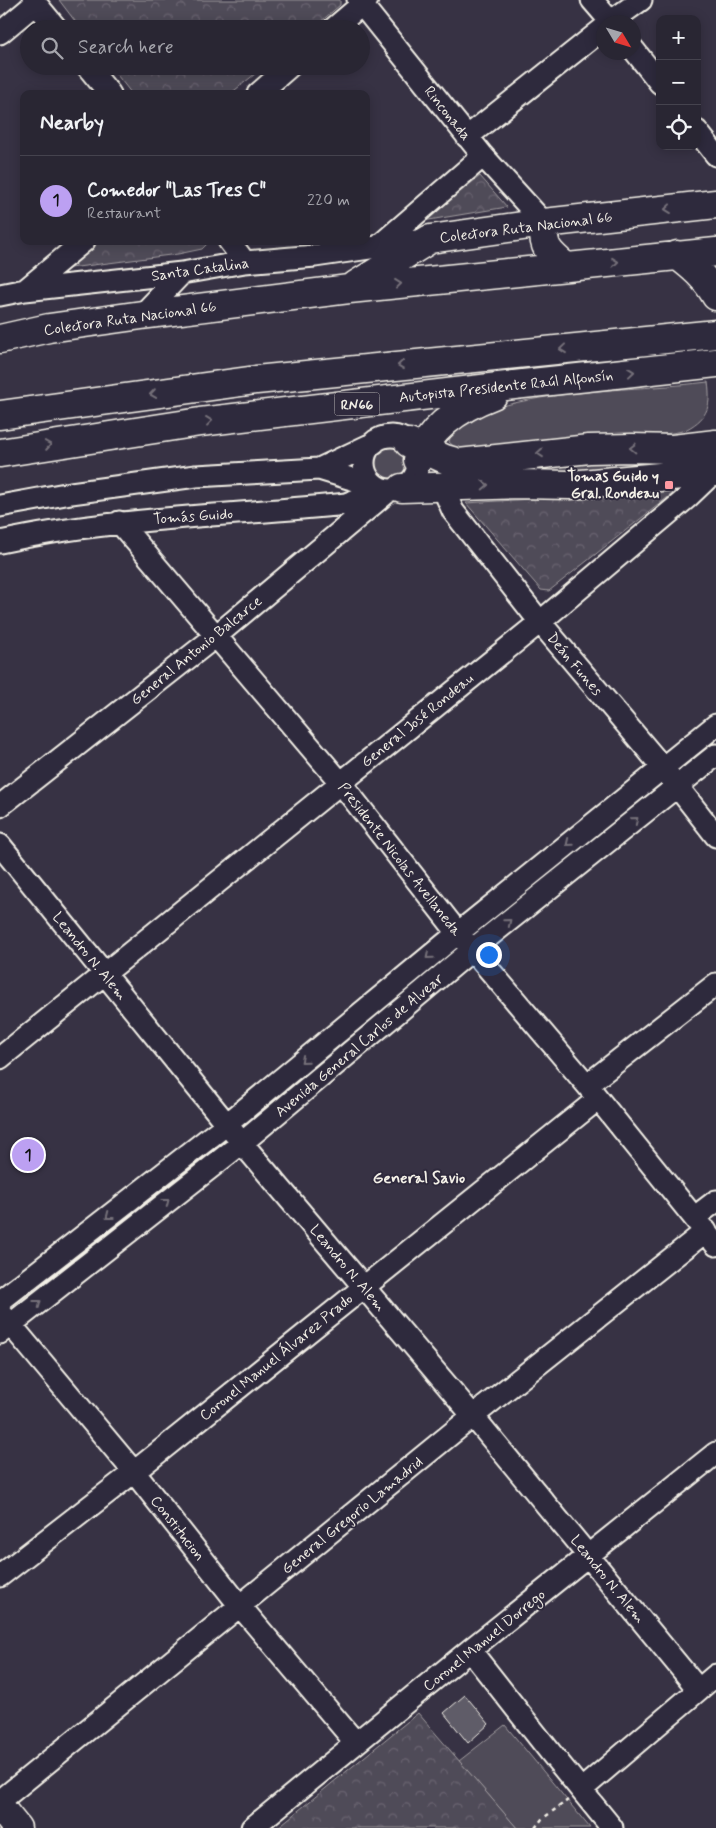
<!DOCTYPE html>
<html lang="en">
<head>
<meta charset="utf-8">
<style>
	body { margin:0; font-family:Mynerve,sans-serif; background:#35323f; color:#f1f3f6 }
	.controls { position:absolute; right:15px; top:15px; display:grid; overflow:hidden; border-radius:10px; box-shadow:0 2px 12px #0003 }
	.controls button { width:45px; height:45px; display:grid; place-items:center; padding:0; border:0; border-bottom:1px solid #45434e; background:#292633; color:#f1f3f6; font:25px sans-serif }
	.compass { position:absolute; left:596px; top:15px; width:45px; height:45px; border-radius:50%; background:#292633; box-shadow:0 2px 12px #0003; rotate:128deg }
	.you { position:absolute; left:488px; top:954px; width:18px; height:18px; margin:-12px; border:4px solid #fff; border-radius:50%; background:#1a73e8; box-shadow:0 0 0 8px #1a73e833 }
	.badge { display:grid; place-items:center; width:32px; height:32px; border-radius:50%; background:#bca0f2; color:#111; font-size:16px; font-weight:700 }
	.pin { position:absolute; translate:-50% -50%; border:2px solid #fff; box-shadow:0 1px 5px #0006 }
	.list { margin:0; padding:0; list-style:none }
	h2 { display:flex; justify-content:space-between; align-items:center; height:65px; margin:0; padding:0 20px; font-size:21px }
	h2 small { font-size:16px; font-weight:400; color:#a5a5ac }
	.list li { display:grid; grid-template-columns:32px 1fr auto; gap:15px; align-items:center; box-sizing:border-box; height:90px; padding:0 20px; border-top:1px solid #45434e }
	.list b { display:block; font-size:19px; white-space:nowrap }
	.list p { margin:0; font-size:16px; white-space:nowrap; color:#a5a5ac }
	.list em { font-size:16px; font-style:normal; color:#a5a5ac }
	.icon { flex:none; width:28px; height:28px; fill:none; stroke:currentColor; stroke-width:2; stroke-linecap:round; stroke-linejoin:round }
	.map { position:relative; flex:none; width:716px; height:1828px; overflow:hidden }
	.search { position:absolute; background:#292633; box-shadow:0 2px 12px #0003; left:20px; top:20px; width:350px; height:55px; display:flex; align-items:center; gap:12px; box-sizing:border-box; padding:0 18px; border-radius:28px; color:#a5a5ac; font-size:19px }
	.panel { position:absolute; background:#292633; box-shadow:0 2px 12px #0003; left:20px; top:90px; width:350px; height:155px; border-radius:10px }
	.map>svg:first-child { display:block }
</style>
</head>
<body>
<div class="map">
<svg width="716" height="1828" viewBox="0 0 716 1828">
	<defs>
		<pattern id="park-crowns" width="20" height="18" patternUnits="userSpaceOnUse" patternTransform="scale(1.25)"><rect width="20" height="18" fill="#504b59"/><path d="M2 6a3 3 0 1 1 6 0M12 15a3 3 0 1 1 6 0" fill="none" stroke="#6a6571"/></pattern>
	</defs>
	<rect width="100%" height="100%" fill="#373244"/>
	<filter id="ink" filterUnits="userSpaceOnUse"><feTurbulence type="fractalNoise" baseFrequency=".02" numOctaves="2"/><feDisplacementMap in="SourceGraphic" scale="10" xChannelSelector="R" yChannelSelector="G"/><feConvolveMatrix kernelMatrix="1 2 1 2 8 2 1 2 1" color-interpolation-filters="sRGB"/></filter>
	<g filter="url(#ink)">
		<path fill="#504b59" stroke="#a29ea0" d="M708 382C711 405 709 417 687 429 672 437 625 434 607 435 557 439 508 445 458 450L449 442C457 395 616 390 654 387 672 386 690 384 708 382Z
			M373 463a17 17 0 1 1 34 0a17 17 0 1 1-34 0Z
			M698 459 571 477 497 468 626 460Z
			M505 1725 590 1828H517L459 1761Z"/>
		<path fill="url(#park-crowns)" stroke="#a29ea0" d="M59 0H340V5L312 29H81Z
			M110 66H265L230 94H132Z
			M480 176 507 207 423 221Z
			M91 241H210L202 249 178 254 54 270Z
			M677 490 549 591 541 590 466 503Z
			M418 1713 517 1828H277Z"/>
		<path fill="#5f5c67" stroke="#f4f1e8" d="M465 1695 489 1724 468 1743 444 1713Z"/>
		<g fill="none" stroke-linecap="round" stroke-linejoin="round">
			<g stroke="#f4f1e8" stroke-width="25">
				<path id="minor" d="M33 0 57 29
					M358 0 483 156 544 223
					M592 0 611 22
					M610 22 641 0
					M333 29 367 0
					M0 33 36 3
					M634 50 660 83
					M87 66 110 94
					M258 94 290 66
					M697 131 716 155
					M467 137 604 28
					M229 241 245 262
					M379 246 483 156
					M25 290 84 241
					M0 295 25 290 182 273 245 262 315 256 424 240
					M142 315 182 273
					M364 463a27 27 0 1 1 54 0a27 27 0 1 1-54 0Z
					M319 469 374 443
					M442 486 453 511 540 622 663 768 716 836
					M0 506 71 493 196 476 319 469 378 487
					M119 522 340 782 458 933 587 1085 716 1245
					M0 542C114 517 230 516 346 504L379 491
					M0 806 216 636 390 490
					M0 845 242 1143 473 1416 698 1689
					M0 1058 540 622 688 497 714 472
					M587 1085 716 984
					M695 1217 716 1201
					M0 1301 227 1124 458 933 716 725
					M1 1313 134 1472 240 1606 356 1743
					M0 1333 242 1143 472 950 716 755
					M0 1576 134 1472 598 1099
					M470 1650 551 1753 612 1828
					M581 1790 716 1675
					M0 1801 473 1416 706 1231
					M252 1828 470 1650 716 1453"/>
			</g>
			<g stroke="#f4f1e8" stroke-width="31">
				<path id="major" d="M544 223C542 247 548 252 566 267
					M677 255C693 267 706 278 716 296
					M356 285 430 239 544 223 716 204
					M0 339 49 328 142 315 349 289 716 252
					M409 443 445 459 459 463 589 449 632 448 673 449 716 444
					M402 488 520 484 570 485 716 472
					M0 1807 17 1828"/>
			</g>
			<g stroke="#f4f1e8" stroke-width="31">
				<path id="highway" d="M0 415 256 380 716 334
					M0 453 200 422 523 384 716 363
					M418 460C430 427 461 407 493 395"/>
			</g>
			<path stroke="#f4f1e8" stroke-width="2.5" stroke-dasharray="4 4" stroke-linecap="butt" d="M535 1828 542 1819 568 1800"/>
			<use href="#minor" stroke="#2f2a3d" stroke-width="21"/>
			<use href="#major" stroke="#2f2a3d" stroke-width="28"/>
			<use href="#highway" stroke="#2f2a3d" stroke-width="28"/>
		</g>
		<defs><path id="oneway-chevron" d="M-2-3.5L2.5 0L-2 3.5" fill="none" stroke-width="1.6" stroke-linecap="round" stroke-linejoin="round" transform="scale(1.25)"/></defs>
		<g stroke="#747079">
			<use href="#oneway-chevron" transform="translate(668 209) rotate(174)"/>
			<use href="#oneway-chevron" transform="translate(615 262) rotate(-6)"/>
			<use href="#oneway-chevron" transform="translate(398 284) rotate(-6)"/>
			<use href="#oneway-chevron" transform="translate(563 349) rotate(174)"/>
			<use href="#oneway-chevron" transform="translate(401 365) rotate(174)"/>
			<use href="#oneway-chevron" transform="translate(631 372) rotate(-6)"/>
			<use href="#oneway-chevron" transform="translate(153 394) rotate(172)"/>
			<use href="#oneway-chevron" transform="translate(209 421) rotate(-7)"/>
			<use href="#oneway-chevron" transform="translate(48 445) rotate(-9)"/>
			<use href="#oneway-chevron" transform="translate(633 448) rotate(-179)"/>
			<use href="#oneway-chevron" transform="translate(540 453) rotate(175)"/>
			<use href="#oneway-chevron" transform="translate(485 485) rotate(-2)"/>
			<use href="#oneway-chevron" transform="translate(635 820) rotate(-39)"/>
			<use href="#oneway-chevron" transform="translate(569 843) rotate(141)"/>
			<use href="#oneway-chevron" transform="translate(508 922) rotate(-39)"/>
			<use href="#oneway-chevron" transform="translate(429 956) rotate(140)"/>
			<use href="#oneway-chevron" transform="translate(304 1060) rotate(140)"/>
			<use href="#oneway-chevron" transform="translate(166 1202) rotate(-38)"/>
			<use href="#oneway-chevron" transform="translate(109 1216) rotate(142)"/>
			<use href="#oneway-chevron" transform="translate(38 1303) rotate(-38)"/>
		</g>
	</g>
	<rect fill="#ff9aa2" stroke="#2f2a3d" stroke-width="2" x="664" y="480" width="10" height="10" rx="2.5"/>
	<g text-anchor="middle" stroke-width="4" stroke-linejoin="round" paint-order="stroke">
		<rect fill="#2f2a3d" stroke="#b9b5b5" stroke-width="1" x="334.5" y="392.5" width="45" height="23" rx="4"/>
		<g font-size="14" font-weight="bold" fill="#f4f1e8">
			<text x="357" y="409">RN66</text>
		</g>
		<g font-size="15" fill="#f4f1e8" stroke="#2f2a3d">
			<text transform="translate(448 113) rotate(51)" y="5">Rinconada</text>
			<text transform="translate(526 227) rotate(-7)" y="5">Colectora Ruta Nacional 66</text>
			<text transform="translate(200 269) rotate(-8)" y="5">Santa Catalina</text>
			<text transform="translate(130 318) rotate(-8)" y="5">Colectora Ruta Nacional 66</text>
			<text transform="translate(506 386) rotate(-6)" y="5">Autopista Presidente Raúl Alfonsín</text>
			<text transform="translate(193 516) rotate(-4)" y="5">Tomás Guido</text>
			<text transform="translate(196 650) rotate(-39)" y="5">General Antonio Balcarce</text>
			<text transform="translate(575 664) rotate(50)" y="5">Deán Funes</text>
			<text transform="translate(417 720) rotate(-39)" y="5">General José Rondeau</text>
			<text transform="translate(400 859) rotate(52)" y="5">Presidente Nicolas Avellaneda</text>
			<text transform="translate(90 956) rotate(51)" y="5">Leandro N. Alem</text>
			<text transform="translate(359 1045) rotate(-40)" y="5">Avenida General Carlos de Alvear</text>
			<text transform="translate(348 1268) rotate(50)" y="5">Leandro N. Alem</text>
			<text transform="translate(276 1357) rotate(-39)" y="5">Coronel Manuel Álvarez Prado</text>
			<text transform="translate(352 1515) rotate(-39)" y="5">General Gregorio Lamadrid</text>
			<text transform="translate(178 1528) rotate(52)" y="5">Constitucion</text>
			<text transform="translate(608 1579) rotate(51)" y="5">Leandro N. Alem</text>
			<text transform="translate(484 1640) rotate(-39)" y="5">Coronel Manuel Dorrego</text>
		</g>
		<g font-size="15" font-weight="bold" fill="#f4f1e8" stroke="#2f2a3d" text-anchor="end">
			<text x="659" y="481">Tomas Guido y<tspan x="659" dy="17">Gral. Rondeau</tspan></text>
		</g>
		<g font-size="16" font-weight="bold" fill="#f4f1e8" stroke="#2f2a3d">
			<text x="419" y="1183">General Savio</text>
		</g>
	</g>
</svg>
<div class="controls">
<button>+</button>
<button>−</button>
<button><svg class="icon" aria-label="locate" viewBox="0 0 24 24"><circle cx="12" cy="12" r="6"/><path d="M12 2v4M12 18v4M2 12h4M18 12h4"/></svg></button>
</div>
<svg class="compass" viewBox="-18 -18 36 36"><path d="M0-13l5 13h-10z" fill="#e53935"/><path d="M0 13l5-13h-10z" fill="#a5a5ac"/></svg>
<div class="you"></div>
<div class="pin badge" style="left:28px;top:1155px">1</div>
<div class="search"><svg class="icon" aria-label="search" viewBox="0 0 24 24"><circle cx="10" cy="10" r="6"/><path d="M15 15l6 6"/></svg>Search here</div>
<section class="panel">
<h2>Nearby<small></small></h2>
<ul class="list">
<li><span class="badge">1</span><div><b>Comedor &quot;Las Tres C&quot;</b><p>Restaurant</p></div><em>220 m</em></li>
</ul>
</section>
</div>
</body>
</html>
